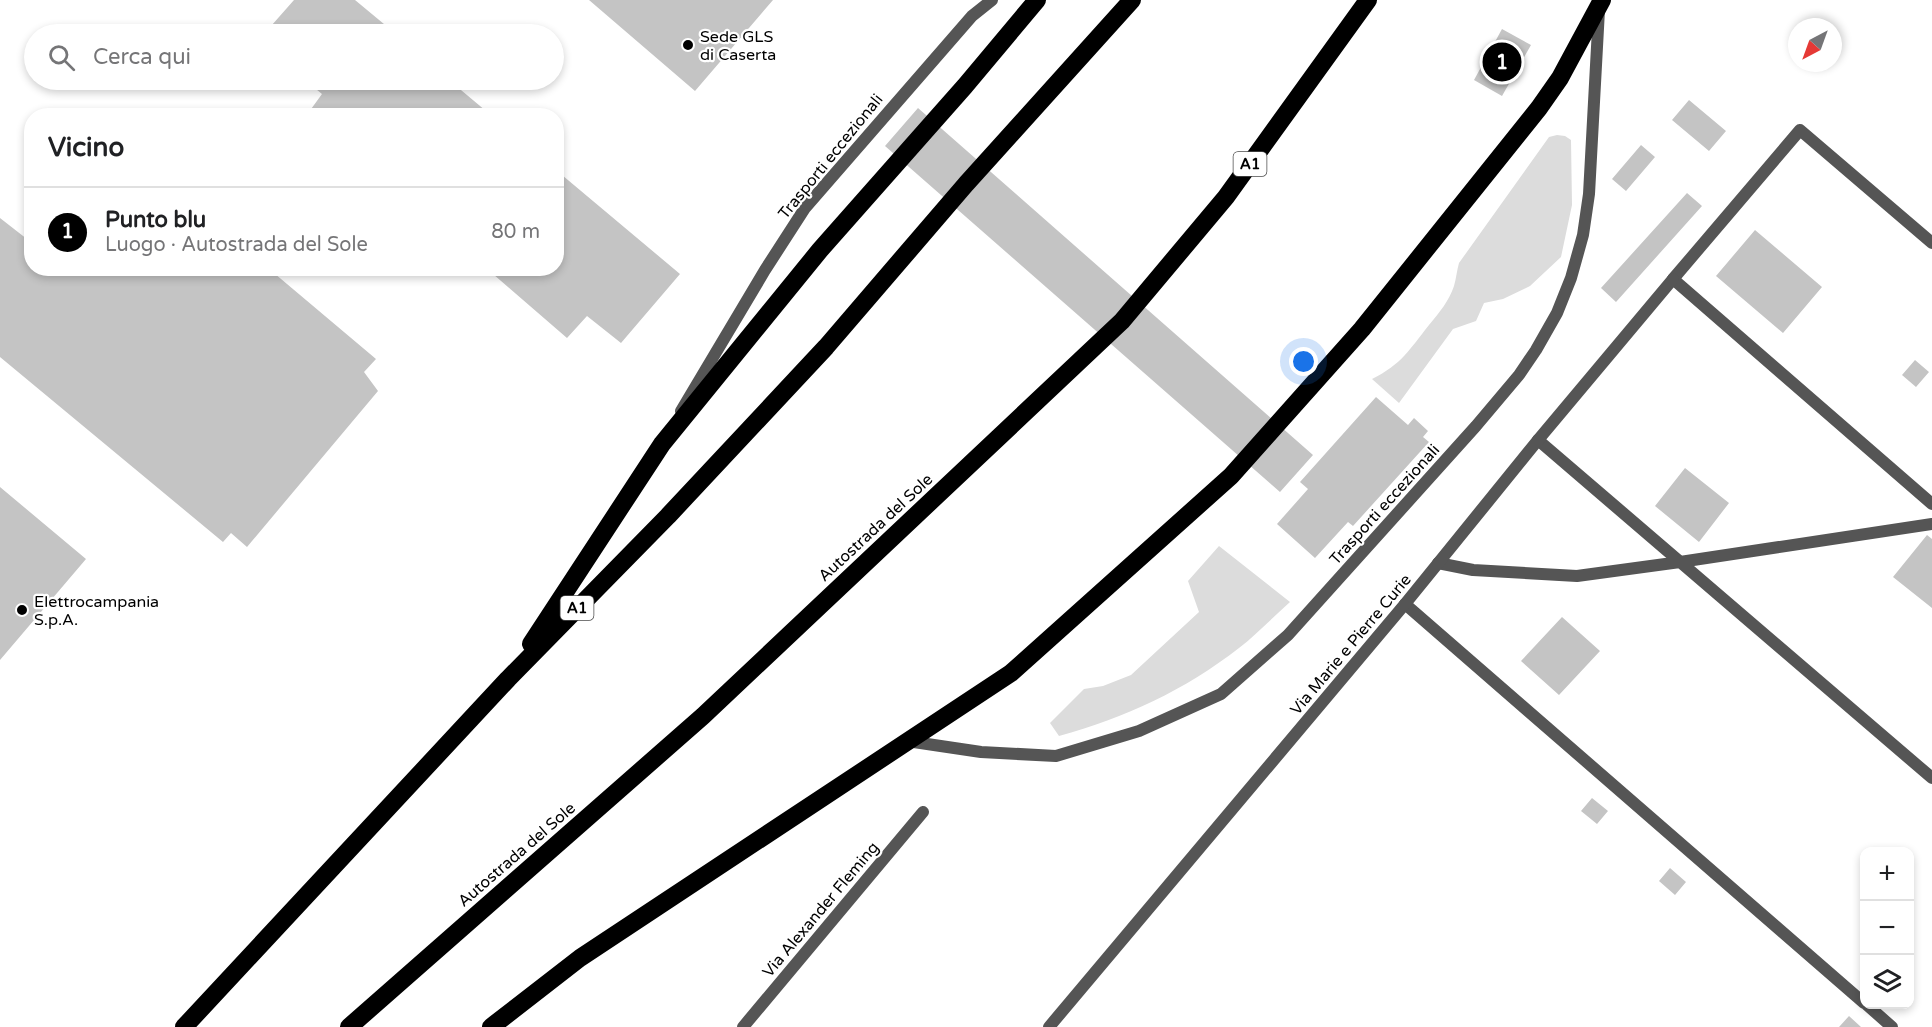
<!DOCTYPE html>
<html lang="it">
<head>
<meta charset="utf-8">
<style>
	body { margin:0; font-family:"Varela Round",sans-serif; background:#f6f6f6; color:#202124 }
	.controls { position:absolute; right:18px; bottom:18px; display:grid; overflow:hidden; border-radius:12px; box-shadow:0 3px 9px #0003 }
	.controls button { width:54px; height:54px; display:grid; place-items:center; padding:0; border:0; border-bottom:2px solid #e0e0e0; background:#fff; color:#202124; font:30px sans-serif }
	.compass { position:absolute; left:1788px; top:18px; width:54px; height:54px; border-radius:50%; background:#fff; box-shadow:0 3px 9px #0003; rotate:221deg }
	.you { position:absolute; left:1304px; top:362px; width:21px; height:21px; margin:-15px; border:4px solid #fff; border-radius:50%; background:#1a73e8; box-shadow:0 0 0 9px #1a73e833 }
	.badge { display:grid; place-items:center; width:39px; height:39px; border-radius:50%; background:#000; color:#fff; font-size:20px; font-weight:700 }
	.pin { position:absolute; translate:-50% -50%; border:3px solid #fff; box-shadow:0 2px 6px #0006 }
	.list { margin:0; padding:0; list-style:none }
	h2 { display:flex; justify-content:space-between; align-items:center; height:78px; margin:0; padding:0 24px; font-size:26px }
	h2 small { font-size:20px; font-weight:400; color:#757577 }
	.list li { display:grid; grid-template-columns:39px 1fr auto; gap:18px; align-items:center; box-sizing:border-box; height:90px; padding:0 24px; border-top:2px solid #e0e0e0 }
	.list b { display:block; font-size:22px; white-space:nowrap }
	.list p { margin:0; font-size:20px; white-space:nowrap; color:#757577 }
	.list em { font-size:20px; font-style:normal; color:#757577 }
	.icon { flex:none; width:33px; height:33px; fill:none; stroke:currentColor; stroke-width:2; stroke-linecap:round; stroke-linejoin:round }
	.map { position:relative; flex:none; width:1932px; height:1027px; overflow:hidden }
	.search { position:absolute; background:#fff; box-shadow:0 3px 9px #0003; left:24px; top:24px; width:540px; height:66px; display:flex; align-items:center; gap:15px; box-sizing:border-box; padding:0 21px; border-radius:33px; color:#757577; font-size:22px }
	.panel { position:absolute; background:#fff; box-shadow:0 3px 9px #0003; left:24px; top:108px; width:540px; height:168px; border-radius:24px }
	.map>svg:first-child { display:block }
</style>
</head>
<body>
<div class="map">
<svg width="1932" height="1027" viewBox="0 0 1932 1027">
	<rect width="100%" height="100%" fill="#fff"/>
	<path fill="#dcdcdc" d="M1557 135 1565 136 1571 140 1572 205 1561 257 1530 286 1503 299 1484 303 1476 321 1453 329 1399 403 1372 379C1402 364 1409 350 1429 325 1439 313 1449 301 1454 286 1456 279 1457 270 1459 263L1549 137Z
		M1219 546 1290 602C1273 617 1257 634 1239 648 1185 690 1125 718 1059 736L1050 723 1084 689 1103 686 1131 675 1199 612 1188 581Z"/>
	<path fill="#c4c4c4" d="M294 0H355L396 34H264Z
		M589 0H773L695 91Z
		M1502 29 1531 45 1502 96 1474 80Z
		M305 80H449L492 116H306L322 94Z
		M1689 100 1726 131 1709 151 1672 120Z
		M918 108 1313 455 1280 492 885 146Z
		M1641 145 1655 157 1626 191 1612 179Z
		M556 170 680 274 621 343 587 316 567 338 486 268H556Z
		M1687 193 1702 206 1616 302 1601 288Z
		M0 218 32 243V268H268L376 359 364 372 378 391 247 547 231 533 223 542 0 357Z
		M1755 230 1822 287 1783 333 1716 276Z
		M1915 360 1929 372 1916 387 1902 375Z
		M1376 397 1408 425 1414 418 1428 431 1423 437 1429 442 1353 526 1348 522 1315 558 1277 524 1308 489 1300 482Z
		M1685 468 1729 503 1699 542 1655 506Z
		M0 487 86 559 0 660Z
		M1927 535 1932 539V608L1893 577Z
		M1562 617 1600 651 1559 695 1521 661Z
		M1592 798 1608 811 1597 824 1581 811Z
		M1670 868 1686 882 1675 895 1659 881Z
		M1849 1016 1861 1027H1839Z"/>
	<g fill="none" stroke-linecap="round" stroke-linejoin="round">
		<path stroke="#555" stroke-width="12" d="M1932 243 1800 130 1673 279 1932 504
			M681 411 765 270 805 208 972 16 992 0
			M1538 440 1932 778
			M1438 563 1473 570 1577 576 1680 562 1932 524
			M1405 604 1864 1003
			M907 741 981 752 1056 756 1139 731 1221 694 1288 635 1476 426 1519 375 1536 350 1557 313 1571 278 1583 235 1589 194 1599 10
			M1866 1004 1892 1027"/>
		<path stroke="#555" stroke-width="12" d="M743 1027 923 812
			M1049 1027 1405 604 1538 440 1673 279"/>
		<path stroke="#000" stroke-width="18" d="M531 644 662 444 820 250 965 86 1037 0
			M184 1027 508 679 668 516 826 347 966 184 1132 0
			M349 1027 703 716 1122 321 1226 197 1368 0
			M491 1027 580 958 1011 673 1231 476 1362 329 1539 108 1560 78 1602 0"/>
	</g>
	<g fill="#000" stroke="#fff" stroke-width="2">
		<circle cx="688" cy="45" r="6"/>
		<circle cx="22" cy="610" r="6"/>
	</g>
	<g text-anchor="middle" stroke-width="4.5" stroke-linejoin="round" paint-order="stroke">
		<g fill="#fff" stroke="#4c4c4c" stroke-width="1.5">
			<rect x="1233.5" y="152" width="33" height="24" rx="4.5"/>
			<rect x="560.5" y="596" width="33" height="24" rx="4.5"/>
		</g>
		<g font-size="15" font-weight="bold" fill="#000">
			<text x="1250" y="169">A1</text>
			<text x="577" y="613">A1</text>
		</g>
		<g font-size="16" fill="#000" stroke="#fff" text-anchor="start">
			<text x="700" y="42">Sede GLS<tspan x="700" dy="18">di Caserta</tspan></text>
			<text x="34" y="607">Elettrocampania<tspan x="34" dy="18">S.p.A.</tspan></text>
		</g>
		<g font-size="16" fill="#000" stroke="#fff">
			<text transform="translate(830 156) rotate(-51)" y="6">Trasporti eccezionali</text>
			<text transform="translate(1384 504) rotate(-48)" y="6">Trasporti eccezionali</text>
			<text transform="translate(875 527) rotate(-43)" y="6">Autostrada del Sole</text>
			<text transform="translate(1350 644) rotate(-50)" y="6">Via Marie e Pierre Curie</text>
			<text transform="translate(516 854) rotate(-41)" y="6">Autostrada del Sole</text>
			<text transform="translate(820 909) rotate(-50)" y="6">Via Alexander Fleming</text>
		</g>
	</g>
</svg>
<div class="controls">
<button>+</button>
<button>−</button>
<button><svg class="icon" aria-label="layers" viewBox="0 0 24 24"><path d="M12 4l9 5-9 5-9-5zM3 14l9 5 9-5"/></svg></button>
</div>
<svg class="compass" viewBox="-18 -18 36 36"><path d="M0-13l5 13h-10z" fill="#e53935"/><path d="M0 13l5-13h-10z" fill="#757577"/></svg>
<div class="you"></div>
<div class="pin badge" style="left:1502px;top:62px">1</div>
<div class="search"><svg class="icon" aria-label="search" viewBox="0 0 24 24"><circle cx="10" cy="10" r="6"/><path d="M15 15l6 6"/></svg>Cerca qui</div>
<section class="panel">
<h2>Vicino<small></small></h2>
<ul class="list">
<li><span class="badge">1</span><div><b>Punto blu</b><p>Luogo · Autostrada del Sole</p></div><em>80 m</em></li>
</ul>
</section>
</div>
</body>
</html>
